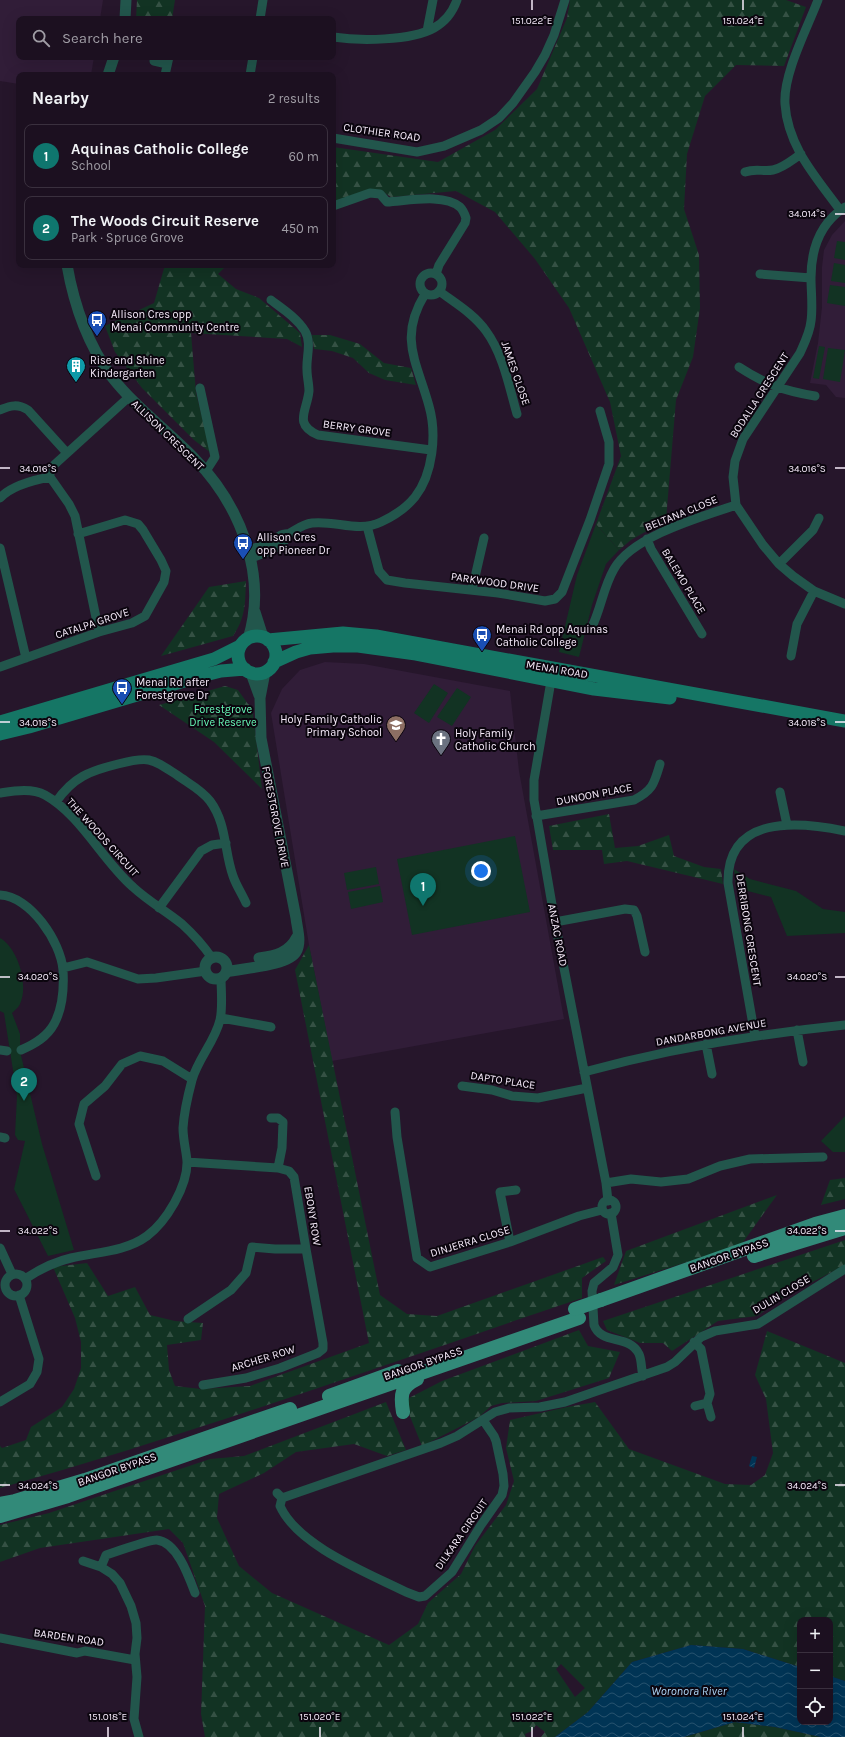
<!DOCTYPE html>
<html lang="en">
<head>
<meta charset="utf-8">
<style>
	body { margin:0; font-family:Karla,sans-serif; background:#291e2d; color:#f1f3f6 }
	.controls { position:absolute; right:12px; bottom:12px; display:grid; overflow:hidden; border-radius:8px; box-shadow:0 4px 16px #0002 }
	.controls button { width:36px; height:36px; display:grid; place-items:center; padding:0; border:0; border-bottom:1px solid #3a303e; background:#1c1020; color:#f1f3f6; font:20px sans-serif }
	.you { position:absolute; left:481px; top:871px; width:14px; height:14px; margin:-10px; border:3px solid #fff; border-radius:50%; background:#1a73e8; box-shadow:0 0 0 6px #1a73e833 }
	.badge { display:grid; place-items:center; width:26px; height:26px; border-radius:50%; background:#0f766e; color:#fff; font-size:13px; font-weight:700 }
	.pin { position:absolute; translate:-50% -33px; filter:drop-shadow(0 1px 2px #0008) }
	.pin::after { content:''; position:absolute; top:21px; width:14px; height:12px; background:inherit; clip-path:polygon(0 0,100% 0,50% 100%) }
	.list { margin:0; padding:0; list-style:none }
	h2 { display:flex; justify-content:space-between; align-items:center; height:52px; margin:0; padding:0 16px; font-size:17px }
	h2 small { font-size:13px; font-weight:400; color:#a09da5 }
	.list li { display:grid; grid-template-columns:26px 1fr auto; gap:12px; align-items:center; box-sizing:border-box; height:64px; margin:0 8px 8px; padding:0 8px; border:1px solid #3a303e; border-radius:8px }
	.list b { display:block; font-size:15px; white-space:nowrap }
	.list p { margin:0; font-size:13px; white-space:nowrap; color:#a09da5 }
	.list em { font-size:13px; font-style:normal; color:#a09da5 }
	.icon { flex:none; width:22px; height:22px; fill:none; stroke:currentColor; stroke-width:2; stroke-linecap:round; stroke-linejoin:round }
	.map { position:relative; flex:none; width:845px; height:1737px; overflow:hidden }
	.search { position:absolute; background:#1c1020; box-shadow:0 4px 16px #0002; left:16px; top:16px; width:320px; height:44px; display:flex; align-items:center; gap:10px; box-sizing:border-box; padding:0 14px; border-radius:8px; color:#a09da5; font-size:15px }
	.panel { position:absolute; background:#1c1020; box-shadow:0 4px 16px #0002; left:16px; top:72px; width:320px; height:196px; border-radius:8px }
	.map>svg:first-child { display:block }
</style>
</head>
<body>
<div class="map">
<svg width="845" height="1737" viewBox="0 0 845 1737">
	<defs>
		<pattern id="forest-firs" width="22" height="20" patternUnits="userSpaceOnUse"><rect width="22" height="20" fill="#123323"/><path d="M5 1l3.5 6h-7zM16 11l3.5 6h-7z" fill="#355144"/></pattern>
		<pattern id="water-waves" width="16" height="10" patternUnits="userSpaceOnUse"><rect width="16" height="10" fill="#003455"/><path d="M0 5q4-4 8 0t8 0" fill="none" stroke="#26526e"/></pattern>
	</defs>
	<rect width="100%" height="100%" fill="#26162b"/>
	<path fill="#311d38" d="M0 0H103L100 19H19V57H94L91 75H19V84L0 81Z
		M845 221V398L836 397 826 385 810 383 818 343 822 307V267L824 250 832 235Z
		M325 662 364 664 510 691 519 771 564 1019 332 1061 309 945 271 713 282 689 300 670Z"/>
	<path fill="#123323" d="M837 241 845 242V260L834 258Z
		M834 263 845 265V283L831 281Z
		M830 285 845 287V306L827 303Z
		M819 346 825 347 819 379 813 378Z
		M828 348 845 350 840 382 823 379Z
		M596 524 619 550 606 564 592 605 579 657 559 652 577 575Z
		M434 684 448 693 429 723 414 713Z
		M457 688 471 697 452 726 437 717Z
		M515 836 530 912 412 935 397 859Z
		M376 867 379 884 347 890 344 873Z
		M734 869 750 879 796 891 823 909 845 912V933L787 936 771 897 736 888Z
		M380 886 383 902 351 909 348 892Z
		M0 938C18 948 29 985 20 1004 19 1007 15 1010 12 1013L20 1034V1051L42 1144 74 1250 48 1256 14 1189 25 1141 18 1140 15 1135 17 1096 4 1013 0 1011Z
		M845 1116V1152H833L821 1141Z"/>
	<path fill="url(#forest-firs)" fill-rule="evenodd" d="M137 0H175L172 19H136Z
		M570 0H786L806 7 784 66 736 65 705 96 687 154 684 209 699 255 700 308 693 357 676 400 666 520 631 540 619 550 596 524 621 456 610 402 569 308 535 259 495 212 456 191 391 197 382 191 333 203V147L438 162 495 130 537 89 567 18Z
		M165 265H227L218 274 236 289 259 298 300 333 302 347 287 339 191 333 196 393 211 453 194 440 142 388 115 352 105 326 154 303Z
		M312 335H330L360 344 384 363 411 368 416 385 385 380 369 373 353 358 332 351 314 349Z
		M246 581C245 603 246 617 233 636L161 656 209 587Z
		M225 686 238 690 248 704 252 706 262 789 214 742 159 705Z
		M609 814 615 848 638 846 669 835 674 856 704 867 721 869 723 884 627 861 604 864 602 850H553L549 826Z
		M309 945 380 1295 407 1314 437 1316 603 1257 606 1261 582 1278V1298C389 1363 196 1433 0 1488V1446L2 1448 26 1440 31 1427 62 1407 74 1389 81 1368V1342L75 1318 53 1267 87 1263 108 1296 135 1287 150 1315 175 1321 203 1323 201 1340 167 1345 169 1370 175 1386 201 1389 250 1386 369 1343 295 970Z
		M845 1178V1199L821 1205 830 1180Z
		M777 1195 741 1245 614 1285 626 1251Z
		M845 1240V1265L786 1296 757 1316 718 1321 672 1351 663 1343H640L607 1330 603 1321Z
		M579 1330 588 1346 620 1352 609 1378 536 1401 502 1403 491 1406 479 1417 422 1446 409 1414 407 1399 442 1381Z
		M767 1331 845 1363V1681L830 1676V1620H800V1667L743 1649 691 1645 632 1662 588 1712 555 1737H541L545 1732 536 1725 532 1731 525 1734 526 1737H205L201 1714 205 1606 183 1543 169 1529 40 1548 0 1562V1525L49 1513 210 1459 244 1456 386 1402 406 1450 387 1456 354 1444 296 1452 264 1473 219 1494 217 1518 239 1566 272 1593 389 1645 418 1624 428 1603 461 1574 475 1546 506 1505 514 1481 506 1448 510 1420 567 1407 595 1402 629 1449 725 1484 751 1485 765 1475 773 1453 766 1399 755 1375ZM561 1664 585 1688 575 1697 556 1669Z
		M735 1722 775 1727 821 1737H684Z"/>
	<path fill="url(#water-waves)" d="M752 1456 757 1457 754 1468 749 1466Z
		M691 1645 743 1649 800 1667V1722H830V1676L845 1681V1737H821L775 1727 735 1722 684 1737H555L588 1712 632 1662Z"/>
	<g fill="none" stroke-linecap="round" stroke-linejoin="round">
		<path stroke="#22564c" stroke-width="9" d="M818 0C807 29 783 74 785 104 786 121 792 138 800 153 811 173 827 192 840 210
			M260 19 263 0
			M427 31 433 0
			M333 37C359 41 411 41 434 28 445 22 453 11 457 0
			M154 61 167 64
			M165 75 169 57
			M250 75 253 57
			M333 138 417 152 444 146 481 130 499 118 513 103 535 72 545 55 554 35 565 0
			M745 172C756 168 763 172 773 170 783 168 792 160 801 154
			M333 206 370 193 380 194 387 202C407 201 444 193 460 207 463 210 465 215 466 218L465 223 439 265 436 274
			M845 207C820 223 811 250 811 278 811 292 813 307 811 321 810 332 805 342 800 353L743 439 735 461 733 477 736 505 763 545 779 564 793 576 814 591 845 604
			M420 284a11 11 0 1 1 22 0a11 11 0 1 1-22 0Z
			M760 274 811 278
			M439 291C455 303 474 314 486 331 503 354 509 386 517 414
			M271 300C283 309 297 318 305 331 312 343 306 357 307 370 307 377 309 384 309 391 307 411 293 424 318 435L431 450
			M739 367C765 384 784 391 815 396
			M200 388 215 457 206 471
			M0 410C11 405 18 404 28 410L67 453
			M50 477V471L54 465 129 397
			M0 498C11 486 34 480 50 477L69 504 75 516 99 632
			M367 526 379 571 387 580 405 583 498 593 545 601 555 599 562 592 590 520 609 464V442L600 411
			M647 539 651 549 702 634
			M0 548 26 658
			M248 550C255 548 262 546 268 543 273 541 277 537 281 535 284 534 287 534 290 533 297 529 303 524 312 523 335 520 358 533 381 522 394 516 406 508 415 497 433 474 437 434 429 406 417 362 398 338 425 294
			M251 558C264 553 283 548 289 534
			M779 564 813 530 819 518
			M472 590 484 538
			M591 629C601 609 603 588 614 569 632 536 701 517 736 505
			M791 656 797 624 814 591
			M0 667 99 632 132 623 145 616 164 582 166 571 161 560 143 530 138 524 125 520 78 534
			M551 681 534 780V800L555 922 606 1183 608 1201
			M780 792 787 825
			M0 793C14 791 32 788 45 795 81 815 102 860 133 887 148 901 166 911 182 924 193 934 203 945 212 958
			M56 802C73 777 90 771 118 764 149 756 151 758 177 775 188 783 202 790 210 801 227 824 224 851 233 876 236 885 242 894 246 903
			M536 816 634 800C653 790 654 784 660 764
			M0 895C30 896 61 942 63 970 64 987 63 1008 54 1024 47 1037 35 1044 21 1050
			M159 908 201 851 212 845 226 843
			M555 922 625 909 634 910 637 916 645 952
			M63 968 87 962 138 979 156 978 206 971
			M221 1018 271 1027
			M797 1030 803 1062
			M755 1036 728 883C727 815 797 821 845 831
			M706 1044 712 1074
			M0 1050 7 1051
			M584 1072C669 1049 757 1034 845 1025
			M462 1086 492 1090 512 1096 538 1098 587 1088
			M395 1112 397 1137 417 1258 430 1267 510 1242 579 1216 602 1210
			M271 1118H278L283 1122 282 1148 278 1168
			M0 1137 5 1138
			M187 1162 278 1168 289 1171 294 1177 306 1249 323 1343V1349L318 1353 280 1368 246 1378 203 1385
			M96 1176 79 1124 84 1104 105 1086 122 1064 140 1056 163 1061 192 1079
			M606 1183 631 1179 661 1182 688 1179 720 1166 750 1159 823 1157
			M602 1207a7 7 0 1 1 14 0a7 7 0 1 1-14 0Z
			M611 1213 618 1255 613 1267 594 1283 592 1291 594 1325C601 1345 630 1334 639 1354 642 1361 641 1369 643 1376
			M510 1242 500 1192 516 1190
			M0 1248 12 1274
			M5 1285a11 11 0 1 1 22 0a11 11 0 1 1-22 0Z
			M25 1279C40 1269 54 1262 71 1258 96 1252 125 1252 147 1236 166 1222 188 1186 187 1161 186 1150 183 1139 183 1128 184 1112 188 1095 192 1080 198 1059 215 1041 220 1020 223 1007 221 990 221 977
			M188 1319 231 1290 246 1273 252 1247 275 1249H306
			M694 1342 701 1349 710 1394 707 1403 711 1417
			M0 1402 30 1384 37 1372 39 1359 19 1295
			M695 1406 707 1403
			M277 1493 282 1498 280 1506C298 1546 368 1573 406 1592L419 1597 425 1596 452 1572 481 1525 502 1495 504 1486 503 1474 496 1441 494 1436 483 1420
			M282 1498 441 1443 457 1436 495 1412 509 1408 540 1407 565 1402 667 1367 675 1362 701 1337 715 1331 758 1324 845 1269
			M83 1561 101 1567
			M0 1638 77 1653 85 1651 135 1660
			M139 1737 134 1719 137 1677 135 1654 137 1638 136 1623 131 1606 120 1583 112 1574 101 1567 106 1555C115 1552 151 1539 157 1540 177 1542 189 1577 195 1593"/>
		<path stroke="#22564c" stroke-width="11" d="M125 19 126 0
			M108 75 114 57
			M67 265C74 305 87 343 111 376 135 407 168 431 195 459 240 505 268 575 248 639
			M255 612 263 637
			M251 673 259 695
			M205 968a11 11 0 1 1 22 0a11 11 0 1 1-22 0Z
			M259 958C275 956 289 953 297 937
			M226 972C242 968 288 966 296 952 302 942 297 928 296 918L261 738 260 698 265 672"/>
		<path stroke="#157665" stroke-width="13" d="M238 655a19 19 0 1 1 38 0a19 19 0 1 1-38 0Z
			M268 640 343 633 376 636 845 721
			M274 662 296 652 310 648 333 646H358L416 654 594 689 670 698
			M0 722 214 659 240 646
			M0 734 29 727 201 676 221 671 245 669"/>
		<path stroke="#328a79" stroke-width="14" d="M754 1256 845 1228
			M601 1300 815 1224 845 1216
			M329 1396 398 1371
			M403 1412C400 1394 401 1387 417 1379
			M0 1504 15 1501 85 1480 290 1409
			M0 1516 68 1496 579 1318"/>
		<path stroke="#328a79" stroke-width="14" d="M575 1309 601 1300"/>
	</g>
	<path fill="none" stroke="#f6ebfa" stroke-width="1.5" d="M532 0V10M743 0V10M835 214H845M0 468H10M835 468H845M0 722H10M835 722H845M0 977H10M835 977H845M0 1231H10M835 1231H845M0 1485H10M835 1485H845M108 1727V1737M320 1727V1737M532 1727V1737M743 1727V1737"/>
	<defs>
		<g id="bus-pin" transform="scale(1)"><path d="M0 17L-7.5 6A9.5 9.5 0 1 1 7.5 6Z" fill="#1a4fb4" stroke="#0b050e"/><path d="M-5-6H5V4H4V6H2V4H-2V6H-4V4H-5ZM-3.5-4V0h7V-4ZM-3.5 1.2v1.5H-2V1.2ZM2 1.2v1.5H3.5V1.2Z" fill="#fff"/></g>
		<g id="building-pin" transform="scale(1)"><path d="M0 17L-7.5 6A9.5 9.5 0 1 1 7.5 6Z" fill="#0f9aa8" stroke="#0b050e"/><path d="M-4-6H4V6H1V3H-1V6H-4ZM-2.5-4.3h1.7v1.8h-1.7ZM.8-4.3h1.7v1.8H.8ZM-2.5-1h1.7V.8h-1.7ZM.8-1h1.7V.8H.8Z" fill="#fff"/></g>
		<g id="school-pin" transform="scale(1)"><path d="M0 17L-7.5 6A9.5 9.5 0 1 1 7.5 6Z" fill="#8d6e63" stroke="#0b050e"/><path d="M0-5L7-2L0 1L-7-2ZM-4 1L0 2.5L4 1V4Q0 6-4 4Z" fill="#fff"/></g>
		<g id="church-pin" transform="scale(1)"><path d="M0 17L-7.5 6A9.5 9.5 0 1 1 7.5 6Z" fill="#6b7280" stroke="#0b050e"/><path d="M-1.2-6h2.4v3.5h3.3v2.4h-3.3V6h-2.4V-.1h-3.3v-2.4h3.3Z" fill="#fff"/></g>
	</defs>
	<g fill-rule="evenodd">
		<use href="#bus-pin" x="97" y="320"/>
		<use href="#building-pin" x="76" y="366"/>
		<use href="#bus-pin" x="243" y="543"/>
		<use href="#bus-pin" x="482" y="635"/>
		<use href="#bus-pin" x="122" y="688"/>
		<use href="#school-pin" x="396" y="725"/>
		<use href="#church-pin" x="441" y="739"/>
	</g>
	<g text-anchor="middle" stroke-width="4" stroke-linejoin="round" paint-order="stroke">
		<g font-size="11" fill="#f6ebfa" stroke="#0b050e">
			<text transform="translate(382 132) rotate(8)" y="4">CLOTHIER ROAD</text>
			<text transform="translate(516 373) rotate(71)" y="4">JAMES CLOSE</text>
			<text transform="translate(759 395) rotate(-57)" y="4">BODALLA CRESCENT</text>
			<text transform="translate(357 428) rotate(8)" y="4">BERRY GROVE</text>
			<text transform="translate(168 435) rotate(44)" y="4">ALLISON CRESCENT</text>
			<text transform="translate(681 513) rotate(-22)" y="4">BELTANA CLOSE</text>
			<text transform="translate(684 581) rotate(59)" y="4">BALEMO PLACE</text>
			<text transform="translate(495 582) rotate(8)" y="4">PARKWOOD DRIVE</text>
			<text transform="translate(92 623) rotate(-18)" y="4">CATALPA GROVE</text>
			<text transform="translate(557 669) rotate(10)" y="4">MENAI ROAD</text>
			<text transform="translate(594 794) rotate(-11)" y="4">DUNOON PLACE</text>
			<text transform="translate(276 817) rotate(79)" y="4">FORESTGROVE DRIVE</text>
			<text transform="translate(103 837) rotate(48)" y="4">THE WOODS CIRCUIT</text>
			<text transform="translate(749 930) rotate(81)" y="4">DERRIBONG CRESCENT</text>
			<text transform="translate(558 935) rotate(79)" y="4">ANZAC ROAD</text>
			<text transform="translate(711 1032) rotate(-10)" y="4">DANDARBONG AVENUE</text>
			<text transform="translate(503 1080) rotate(9)" y="4">DAPTO PLACE</text>
			<text transform="translate(313 1216) rotate(81)" y="4">EBONY ROW</text>
			<text transform="translate(470 1241) rotate(-17)" y="4">DINJERRA CLOSE</text>
			<text transform="translate(729 1255) rotate(-19)" y="4">BANGOR BYPASS</text>
			<text transform="translate(781 1294) rotate(-31)" y="4">DULIN CLOSE</text>
			<text transform="translate(263 1358) rotate(-17)" y="4">ARCHER ROW</text>
			<text transform="translate(423 1363) rotate(-19)" y="4">BANGOR BYPASS</text>
			<text transform="translate(117 1469) rotate(-19)" y="4">BANGOR BYPASS</text>
			<text transform="translate(461 1534) rotate(-55)" y="4">DILKARA CIRCUIT</text>
			<text transform="translate(69 1637) rotate(8)" y="4">BARDEN ROAD</text>
		</g>
		<g font-size="11" fill="#f6ebfa" stroke="#0b050e" text-anchor="start">
			<text x="111" y="318">Allison Cres opp<tspan x="111" dy="13">Menai Community Centre</tspan></text>
			<text x="90" y="364">Rise and Shine<tspan x="90" dy="13">Kindergarten</tspan></text>
			<text x="257" y="541">Allison Cres<tspan x="257" dy="13">opp Pioneer Dr</tspan></text>
			<text x="496" y="633">Menai Rd opp Aquinas<tspan x="496" dy="13">Catholic College</tspan></text>
			<text x="136" y="686">Menai Rd after<tspan x="136" dy="13">Forestgrove Dr</tspan></text>
			<text x="382" y="723" text-anchor="end">Holy Family Catholic<tspan x="382" dy="13">Primary School</tspan></text>
			<text x="455" y="737">Holy Family<tspan x="455" dy="13">Catholic Church</tspan></text>
		</g>
		<g font-size="11" fill="#68fbb8" stroke="#0b050e">
			<text x="223" y="713">Forestgrove<tspan x="223" dy="13">Drive Reserve</tspan></text>
		</g>
		<g font-size="12" font-style="italic" fill="#abd4f5" stroke="#0b050e">
			<text x="689" y="1695">Woronora River</text>
		</g>
	</g>
	<g font-size="10" text-anchor="middle" fill="#f6ebfa" stroke="#0b050e" stroke-width="4" stroke-linejoin="round" paint-order="stroke">
		<text x="532" y="24">151.022°E</text>
		<text x="743" y="24">151.024°E</text>
		<text x="807" y="217">34.014°S</text>
		<text x="38" y="472">34.016°S</text>
		<text x="807" y="472">34.016°S</text>
		<text x="38" y="726">34.018°S</text>
		<text x="807" y="726">34.018°S</text>
		<text x="38" y="980">34.020°S</text>
		<text x="807" y="980">34.020°S</text>
		<text x="38" y="1234">34.022°S</text>
		<text x="807" y="1234">34.022°S</text>
		<text x="38" y="1489">34.024°S</text>
		<text x="807" y="1489">34.024°S</text>
		<text x="108" y="1720">151.018°E</text>
		<text x="320" y="1720">151.020°E</text>
		<text x="532" y="1720">151.022°E</text>
		<text x="743" y="1720">151.024°E</text>
	</g>
</svg>
<div class="controls">
<button>+</button>
<button>−</button>
<button><svg class="icon" aria-label="locate" viewBox="0 0 24 24"><circle cx="12" cy="12" r="6"/><path d="M12 2v4M12 18v4M2 12h4M18 12h4"/></svg></button>
</div>
<div class="you"></div>
<div class="pin badge" style="left:423px;top:906px">1</div>
<div class="pin badge" style="left:24px;top:1101px">2</div>
<div class="search"><svg class="icon" aria-label="search" viewBox="0 0 24 24"><circle cx="10" cy="10" r="6"/><path d="M15 15l6 6"/></svg>Search here</div>
<section class="panel">
<h2>Nearby<small>2 results</small></h2>
<ul class="list">
<li><span class="badge">1</span><div><b>Aquinas Catholic College</b><p>School</p></div><em>60 m</em></li>
<li><span class="badge">2</span><div><b>The Woods Circuit Reserve</b><p>Park · Spruce Grove</p></div><em>450 m</em></li>
</ul>
</section>
</div>
</body>
</html>
